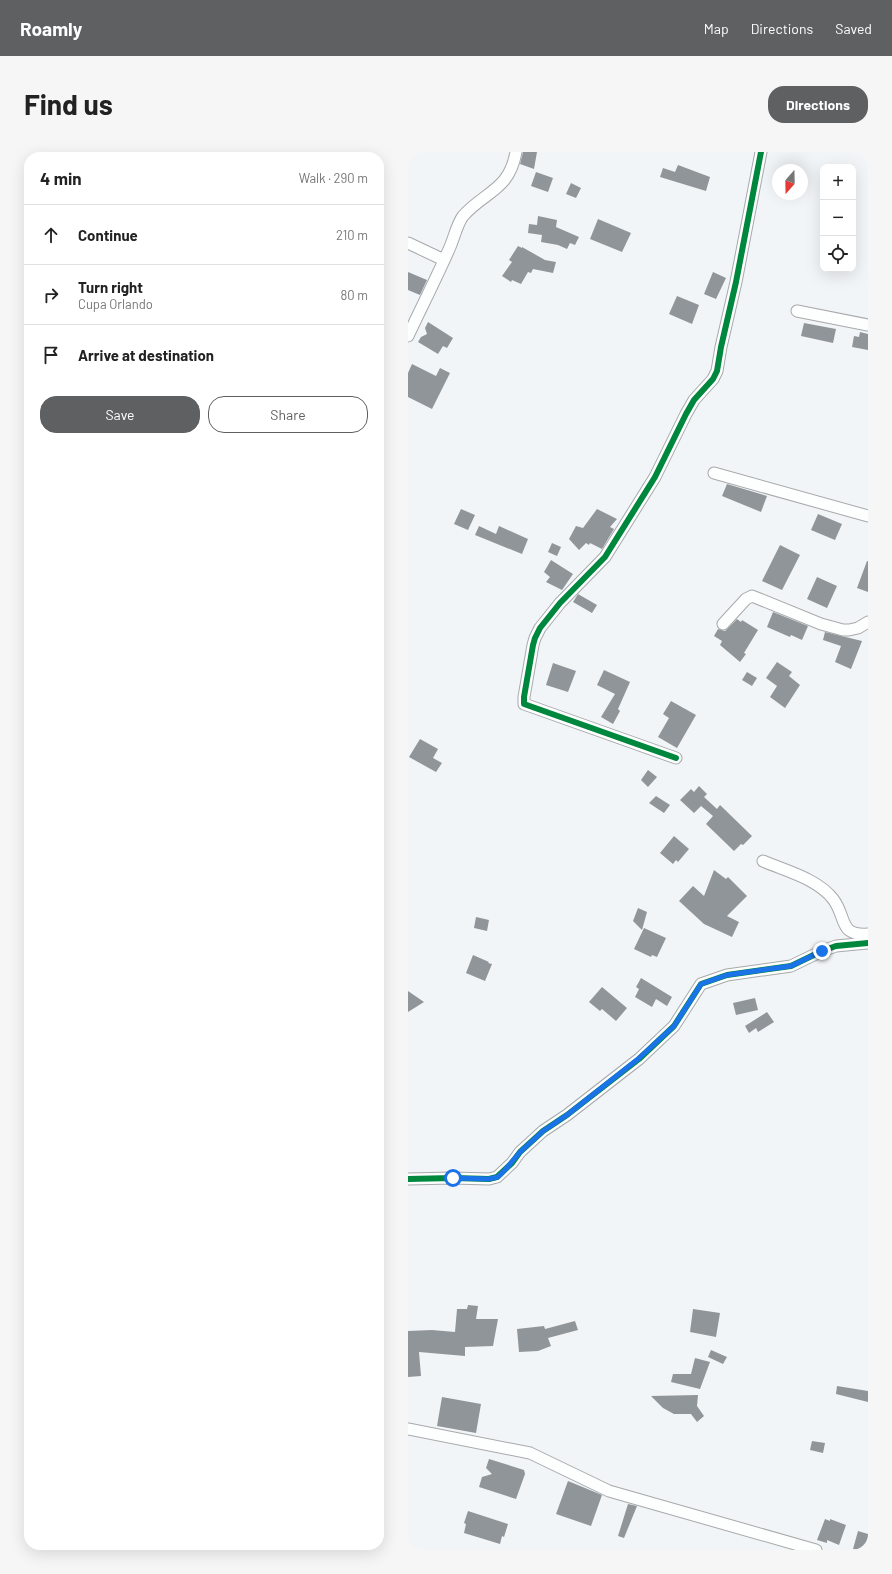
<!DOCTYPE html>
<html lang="en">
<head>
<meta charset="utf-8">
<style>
	body { margin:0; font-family:Barlow,sans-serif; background:#f6f6f6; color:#222 }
	.controls { position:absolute; right:12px; top:12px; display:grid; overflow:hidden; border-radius:8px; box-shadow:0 4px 16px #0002 }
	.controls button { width:36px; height:36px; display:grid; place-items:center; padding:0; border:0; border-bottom:1px solid #e0e0e0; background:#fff; color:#222; font:20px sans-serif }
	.compass { position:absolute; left:364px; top:12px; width:36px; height:36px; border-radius:50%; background:#fff; box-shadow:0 4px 16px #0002; rotate:200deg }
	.stop { position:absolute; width:12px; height:12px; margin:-9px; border:3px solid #1a73e8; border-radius:50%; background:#fff }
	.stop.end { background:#1a73e8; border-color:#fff; box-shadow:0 1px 4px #0008 }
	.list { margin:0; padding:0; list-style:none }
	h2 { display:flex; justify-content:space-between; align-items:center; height:52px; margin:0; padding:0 16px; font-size:17px }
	h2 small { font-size:13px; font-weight:400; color:#767676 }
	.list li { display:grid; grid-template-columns:26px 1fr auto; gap:12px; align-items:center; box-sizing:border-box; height:60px; padding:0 16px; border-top:1px solid #e0e0e0 }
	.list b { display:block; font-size:15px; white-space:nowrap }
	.list p { margin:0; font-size:13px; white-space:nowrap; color:#767676 }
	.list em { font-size:13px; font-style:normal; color:#767676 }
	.actions { display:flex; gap:8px; padding:12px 16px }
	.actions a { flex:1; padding:9px 0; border:1px solid #5e6061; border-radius:16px; text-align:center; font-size:14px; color:#5e6061 }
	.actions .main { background:#5e6061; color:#fff }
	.icon { flex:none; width:22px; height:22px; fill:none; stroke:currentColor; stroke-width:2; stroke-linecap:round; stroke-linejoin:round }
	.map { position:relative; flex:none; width:460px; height:1398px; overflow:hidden; border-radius:16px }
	header { display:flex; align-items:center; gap:24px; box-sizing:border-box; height:56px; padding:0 20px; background:#5e6061; color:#fff }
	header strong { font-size:19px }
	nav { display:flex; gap:22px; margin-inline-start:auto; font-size:14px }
	.intro { display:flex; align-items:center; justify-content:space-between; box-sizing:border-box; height:96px; padding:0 24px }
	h1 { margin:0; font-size:28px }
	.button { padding:10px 18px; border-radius:16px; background:#5e6061; color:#fff; font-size:14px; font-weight:700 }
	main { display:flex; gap:24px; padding:0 24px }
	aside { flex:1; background:#fff; border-radius:16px; box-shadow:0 4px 16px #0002 }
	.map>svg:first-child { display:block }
</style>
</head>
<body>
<header>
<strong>Roamly</strong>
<nav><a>Map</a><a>Directions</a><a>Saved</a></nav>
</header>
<div class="intro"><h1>Find us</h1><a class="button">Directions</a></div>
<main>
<aside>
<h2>4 min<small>Walk · 290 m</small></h2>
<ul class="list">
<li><svg class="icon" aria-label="ahead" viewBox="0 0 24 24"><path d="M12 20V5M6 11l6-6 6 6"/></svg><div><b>Continue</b></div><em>210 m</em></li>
<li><svg class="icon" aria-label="right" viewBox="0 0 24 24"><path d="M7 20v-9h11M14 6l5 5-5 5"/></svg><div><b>Turn right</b><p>Cupa Orlando</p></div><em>80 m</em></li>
<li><svg class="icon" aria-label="arrive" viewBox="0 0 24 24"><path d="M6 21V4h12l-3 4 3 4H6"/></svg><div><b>Arrive at destination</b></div></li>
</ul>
<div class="actions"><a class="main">Save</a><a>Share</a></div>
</aside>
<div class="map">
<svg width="460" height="1398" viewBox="0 0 460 1398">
	<rect width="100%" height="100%" fill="#f2f5f7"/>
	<path fill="#90959a" d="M115 0H129L126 17 112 12Z
		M270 13 302 25 298 39 252 25 255 16 267 20Z
		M128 20 145 26 140 40 123 34Z
		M163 31 173 36 168 46 158 42Z
		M130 64 149 68 148 75 171 85 167 93 162 91 159 97 150 93 133 90 134 83 120 81 121 72 129 73Z
		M190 67 223 81 214 100 182 87Z
		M110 94 114 96V95L137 108 148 110 145 121 125 117 123 121 120 120 113 132 104 128 103 130 94 124 104 110 101 108Z
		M0 120 19 128 12 143 0 138Z
		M305 120 318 126 308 147 296 142Z
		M269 144 291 153 284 172 261 162Z
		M20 170 45 186 39 196 35 194 30 202 10 190 13 185 19 182 17 176Z
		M396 171 428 177 425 191 393 184Z
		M452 180 460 182V198L444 195 446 184 451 185Z
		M4 212 28 224 32 216 42 221 24 257 0 245V221Z
		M319 332 359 344 353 360 314 344Z
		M53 357 67 363 60 378 46 372Z
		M189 357 209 367 202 375 206 377 194 397 182 391 181 393 178 391 171 398 161 387 168 374 175 376Z
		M410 362 434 372 427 388 403 378Z
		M71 374 88 382 91 374 120 387 114 402 67 383Z
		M144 391 153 395 149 404 140 400Z
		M372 393 392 403 374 438 354 429Z
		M143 408 165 422 154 438 138 430 142 425 136 420Z
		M459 409H460V440L449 436Z
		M409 425 429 434 419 456 399 447Z
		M170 442 189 453 184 461 165 450Z
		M365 460 400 474 394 488 383 483 382 485 359 475Z
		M329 467 333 470 334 468 350 478 336 501 338 502 332 510 312 493 314 489 306 484 310 477 317 479Z
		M417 480 454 489 443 517 427 510 433 494 415 488Z
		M369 510 384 520 381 524 392 533 377 556 362 545 369 534 358 526Z
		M145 511 168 519 160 540 138 533Z
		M196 518 222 530 210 557 212 559 205 572 193 565 207 542 189 533Z
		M339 520 349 526 344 534 334 528Z
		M263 549 288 563 269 596 250 585 261 566 255 562Z
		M12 587 30 597 25 606 34 611 28 620 1 605Z
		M240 618 249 625 240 635 233 628Z
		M291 634 299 642 296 645 309 657 312 653 344 684 335 693 333 692 326 699 298 672 305 664 293 654 286 661 272 648 283 637 286 640Z
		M248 644 262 653 256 661 241 651Z
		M266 684 281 697 270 710 268 708 265 712 252 701Z
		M306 718 318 727 320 725 339 744 319 764 331 770 324 785 296 772 271 749 285 734 296 744Z
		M230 756 239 760 234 778 225 769Z
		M68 765 81 768 79 779 66 776Z
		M236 776 258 786 249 805 244 803 243 805 226 797Z
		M65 803 81 810 80 811 84 812 77 829 58 821Z
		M233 826 264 845 259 854 248 847 244 855 227 845 231 837 228 835Z
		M194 835 219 856 208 869 194 857 192 859 181 850Z
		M0 839 16 850 0 860Z
		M347 846 350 858 328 863 325 851Z
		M359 860 366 870 350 880 348 876 341 881 337 874Z
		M60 1153 70 1154 68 1167H90L85 1194 57 1195V1204L11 1200 13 1224 0 1225V1179L24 1178 47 1180 49 1157H59Z
		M285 1157 312 1161 308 1185 282 1180Z
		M167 1169 170 1178 140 1186 143 1194 130 1199 111 1200 109 1177 136 1174 137 1177Z
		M303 1198 319 1205 315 1212 300 1205Z
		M287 1206 302 1210 292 1237 263 1230 265 1222H283Z
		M429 1234 460 1239V1250L428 1242Z
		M290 1243 289 1254 296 1264 289 1270 283 1262H266L255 1256 243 1244Z
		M34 1245 73 1252 68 1281 29 1274Z
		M404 1289 417 1291 415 1301 402 1298Z
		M81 1307 116 1318 117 1322 108 1347 71 1335 74 1325 84 1322 78 1316Z
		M160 1329 194 1343 183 1374 148 1362Z
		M220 1352 229 1354 216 1386 210 1384Z
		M60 1359 100 1372 96 1385 94 1384 92 1392 56 1381 58 1372 56 1371Z
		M417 1367 422 1369V1367L438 1373 431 1393 419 1388V1391L409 1388Z
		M450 1379 460 1382V1398L445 1397Z"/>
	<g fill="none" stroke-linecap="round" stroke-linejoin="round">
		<g stroke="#a7a9ab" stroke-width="13">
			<path id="minor" d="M0 91 36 108
				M389 159 460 173
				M0 184C14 154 29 125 42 95 46 86 49 72 55 64 77 39 101 39 108 0
				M306 321 460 364
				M315 472 338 447 344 444 413 472 435 478H441L450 476 460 470
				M268 606 116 552V545L125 493 127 486 132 476 152 451 197 405 247 325 278 262 286 248 305 227 309 219 313 195 328 130 353 0
				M355 709C378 719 410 727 425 747 439 765 430 784 460 782
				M0 1027 45 1026 81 1027 89 1025 104 1011 112 1000 135 979 159 963 231 907 266 874 293 832 319 823 383 814 414 799 428 794 460 791
				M0 1277 122 1301 201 1339 408 1398"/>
		</g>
		<use href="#minor" stroke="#fdfefe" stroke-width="11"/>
		<g stroke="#fff" stroke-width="8">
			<path id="cycleway" d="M268 606 116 552V545L125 493 127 486 132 476 152 451 197 405 247 325 278 262 286 248 305 227 309 219 313 195 328 130 353 0
				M0 1027 45 1026 81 1027 89 1025 104 1011 112 1000 135 979 159 963 231 907 266 874 293 832 319 823 383 814 414 799 428 794 460 791"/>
		</g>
		<use href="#cycleway" stroke="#00873e" stroke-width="6"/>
	</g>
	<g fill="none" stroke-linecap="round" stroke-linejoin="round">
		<path stroke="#1a73e8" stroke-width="5" d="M45 1026 81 1027 90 1025 96 1019 112 1000 135 979 159 963 230 907 266 874 293 832 319 823 383 814 414 799"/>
	</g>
</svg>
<div class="controls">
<button>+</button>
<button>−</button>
<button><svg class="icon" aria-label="locate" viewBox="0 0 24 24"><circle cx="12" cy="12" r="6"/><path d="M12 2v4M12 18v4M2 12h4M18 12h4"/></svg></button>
</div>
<svg class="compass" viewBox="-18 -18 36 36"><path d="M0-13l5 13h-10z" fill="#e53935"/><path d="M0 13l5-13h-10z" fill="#767676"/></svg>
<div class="stop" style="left:45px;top:1026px"></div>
<div class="stop end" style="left:414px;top:799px"></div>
</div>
</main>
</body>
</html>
